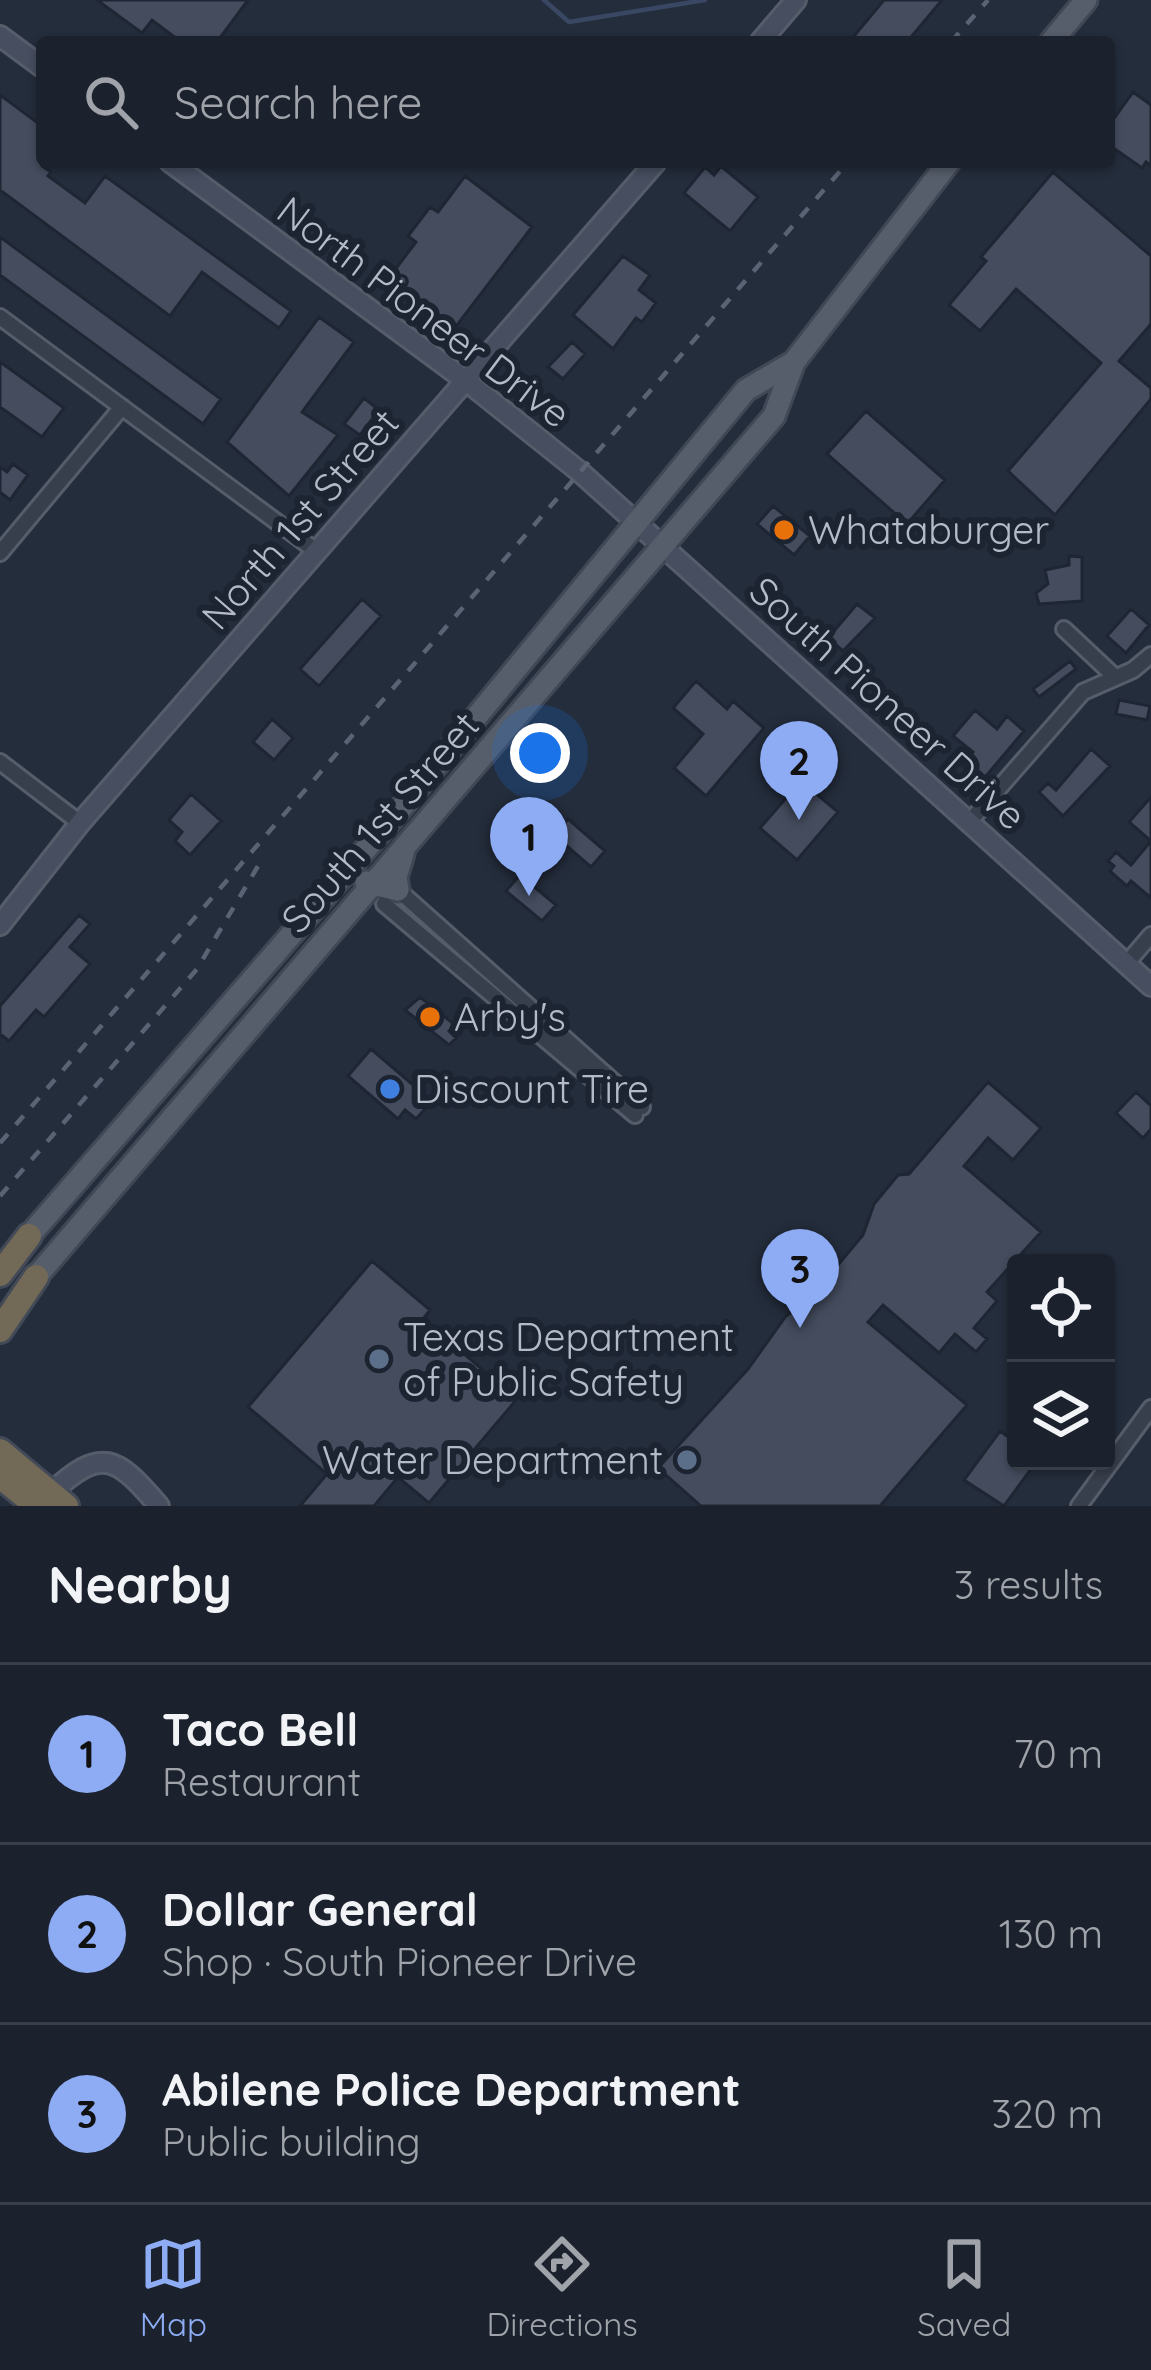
<!DOCTYPE html>
<html lang="en">
<head>
<meta charset="utf-8">
<style>
	body { margin:0; font-family:Quicksand,sans-serif; background:#282f39; color:#f1f3f6 }
	.controls { position:absolute; right:36px; bottom:36px; display:grid; overflow:hidden; border-radius:12px; box-shadow:0 3px 9px #0004 }
	.controls button { width:108px; height:108px; display:grid; place-items:center; padding:0; border:0; border-bottom:3px solid #393f49; background:#1b222d; color:#f1f3f6; font:60px sans-serif }
	.you { position:absolute; left:540px; top:753px; width:42px; height:42px; margin:-30px; border:9px solid #fff; border-radius:50%; background:#1a73e8; box-shadow:0 0 0 18px #1a73e833 }
	.badge { display:grid; place-items:center; width:78px; height:78px; border-radius:50%; background:#8dacf4; color:#111; font-size:39px; font-weight:700 }
	.pin { position:absolute; translate:-50% -99px; filter:drop-shadow(0 3px 6px #0008) }
	.pin::after { content:''; position:absolute; top:63px; width:42px; height:36px; background:inherit; clip-path:polygon(0 0,100% 0,50% 100%) }
	.list { margin:0; padding:0; list-style:none }
	h2 { display:flex; justify-content:space-between; align-items:center; height:156px; margin:0; padding:0 48px; font-size:51px }
	h2 small { font-size:39px; font-weight:400; color:#a0a4aa }
	.list li { display:grid; grid-template-columns:78px 1fr auto; gap:36px; align-items:center; box-sizing:border-box; height:180px; padding:0 48px; border-top:3px solid #393f49 }
	.list b { display:block; font-size:45px; white-space:nowrap }
	.list p { margin:0; font-size:39px; white-space:nowrap; color:#a0a4aa }
	.list em { font-size:39px; font-style:normal; color:#a0a4aa }
	.icon { flex:none; width:66px; height:66px; fill:none; stroke:currentColor; stroke-width:2; stroke-linecap:round; stroke-linejoin:round }
	.map { position:relative; flex:none; width:1151px; height:1506px; overflow:hidden }
	.search { position:absolute; background:#1b222d; box-shadow:0 3px 9px #0004; left:36px; right:36px; top:36px; height:132px; display:flex; align-items:center; gap:30px; box-sizing:border-box; padding:0 42px; border-radius:12px; color:#a0a4aa; font-size:45px }
	.sheet { height:696px; background:#1b222d }
	nav { display:flex; justify-content:space-around; align-items:center; box-sizing:border-box; height:168px; border-top:3px solid #393f49; background:#1b222d; font-size:33px; color:#a0a4aa }
	nav a { display:grid; justify-items:center; gap:6px }
	nav .on { color:#8dacf4 }
	.map>svg:first-child { display:block }
</style>
</head>
<body>
<div class="map">
<svg width="1151" height="1506" viewBox="0 0 1151 1506">
	<rect width="100%" height="100%" fill="#242d3c"/>
	<g fill="none" stroke-linecap="round" stroke-linejoin="round">
		<path stroke="#394763" stroke-width="4.5" d="M544 0 569 22 705 0"/>
	</g>
	<path fill="#444c5e" stroke="#1f2633" stroke-width="3" d="M97 0H248L217 42H181L152 20 142 33Z
		M884 0H942L907 42H849Z
		M1133 92 1151 105V166L1146 162 1142 168 1109 145V125Z
		M0 95 42 126V166L51 172 48 176 85 203 105 176 291 311 279 328 202 272 170 316 0 190Z
		M721 166 758 197 730 231 684 193 705 167 714 175Z
		M1053 172 1151 256V324L1119 361 1151 388V399L1055 515 1008 471 1101 363 1016 289 980 331 949 305 986 261 981 257Z
		M465 176 532 227 454 329 388 279 416 242 408 236 430 207 438 212Z
		M0 237 221 399 203 424 0 275Z
		M623 256 650 275 639 290 656 303 642 322 636 318 613 349 573 315Z
		M319 317 354 342 302 412 338 435 289 496 227 442Z
		M572 342 585 354 563 379 548 367Z
		M0 362 64 408 42 437 0 407Z
		M364 398 379 410 360 435 344 424Z
		M866 411 945 480 907 524 827 454Z
		M13 464 28 475 10 500 0 492V467L7 472Z
		M773 506 810 536 794 555 757 524Z
		M1069 556 1082 557V601L1039 604 1036 593 1048 584 1045 570 1069 565Z
		M362 599 381 616 319 686 300 669Z
		M857 604 875 618 843 651 828 638Z
		M1131 609 1149 625 1126 653 1107 636Z
		M1070 661 1076 669 1039 697 1033 689Z
		M696 681 727 709 733 701 764 728 706 796 674 768 703 734 673 708Z
		M1119 700 1150 706 1147 720 1116 714Z
		M975 710 997 729 1007 716 1024 731 981 782 962 765 973 752 953 736Z
		M272 719 293 738 274 760 253 742Z
		M1091 749 1110 766 1063 816 1039 792 1048 783 1056 790Z
		M801 781 838 812 797 860 760 828Z
		M191 794 221 821 190 855 175 841 182 832 169 820Z
		M1151 797V898L1131 881 1127 886 1110 871 1114 866 1108 861 1116 852 1131 865 1151 841 1129 822Z
		M568 819 605 851 591 867 554 835Z
		M520 875 556 905 542 921 506 891Z
		M79 915 90 924 70 947 90 964 44 1017 36 1010 9 1041 0 1034V1006Z
		M420 997 455 1025 449 1031 456 1038 449 1045 405 1010Z
		M371 1049 432 1101 416 1119 405 1110 398 1119 348 1076Z
		M988 1082 1041 1128 1013 1160 988 1138 964 1166 1041 1232 987 1292 997 1301 974 1328 987 1339 976 1352 955 1334 939 1353 883 1305 868 1322 967 1405 880 1506H701L658 1468 748 1369 786 1316 805 1302 832 1260 838 1265 863 1235 874 1204 898 1175 909 1174Z
		M1136 1092 1151 1106V1129L1143 1138 1116 1113Z
		M372 1261 430 1310 423 1319 517 1399 429 1503 398 1477 374 1506H300L327 1474 248 1407Z
		M1000 1431 1016 1442V1461H1037L1004 1506 964 1480Z"/>
	<g fill="none" stroke-linecap="round" stroke-linejoin="round">
		<g stroke="#565d6a" stroke-width="20">
			<path id="street" d="M0 317 316 551
				M0 553 122 407
				M1064 629 1113 675
				M0 762 80 823
				M971 820 1083 692 1133 670 1151 655
				M398 890 642 1107
				M384 904 635 1115
				M1126 964 1151 935
				M1079 1506 1151 1408"/>
		</g>
		<g stroke="#565d6a" stroke-width="24">
			<path id="secondary" d="M0 36 42 67
				M760 42 796 0
				M170 162 465 380 580 472 1151 986
				M0 925 80 823 656 162
				M51 1493C102 1446 116 1456 159 1506"/>
		</g>
		<g stroke="#414855" stroke-width="27">
			<path id="primary" d="M1051 42 1086 0
				M366 882 398 890 396 877 403 854
				M29 1236 392 819 746 390 794 362
				M36 1277 774 416 794 362 949 162"/>
		</g>
		<g stroke="#434a57" stroke-width="30">
			<path id="highway" d="M0 1274 29 1236
				M0 1330 36 1277
				M0 1451 66 1506
				M0 1476 37 1506"/>
		</g>
		<use href="#street" stroke="#383f4c" stroke-width="14"/>
		<use href="#secondary" stroke="#464e5f" stroke-width="18"/>
		<use href="#primary" stroke="#565e6c" stroke-width="21"/>
		<use href="#highway" stroke="#726956" stroke-width="24"/>
		<path stroke="#5a6373" stroke-width="4.5" stroke-dasharray="12 12" stroke-linecap="butt" d="M951 42 988 0
			M0 1143 848 162
			M0 1196 197 969 261 861"/>
	</g>
	<g fill="#e8710a" stroke="#1d2431" stroke-width="4.5">
		<circle cx="784" cy="530" r="12"/>
		<circle cx="430" cy="1017" r="12"/>
	</g>
	<circle fill="#3f7fe0" stroke="#1d2431" stroke-width="4.5" cx="390" cy="1089" r="12"/>
	<g fill="#5c6f8a" stroke="#1d2431" stroke-width="4.5">
		<circle cx="379" cy="1359" r="12"/>
		<circle cx="687" cy="1460" r="12"/>
	</g>
	<g text-anchor="middle" stroke-width="12" stroke-linejoin="round" paint-order="stroke">
		<g font-size="39" fill="#b4bac8" stroke="#1d2431">
			<text transform="translate(424 312) rotate(37)" y="14">North Pioneer Drive</text>
			<text transform="translate(300 519) rotate(-49)" y="14">North 1st Street</text>
			<text transform="translate(888 703) rotate(42)" y="14">South Pioneer Drive</text>
			<text transform="translate(380 822) rotate(-49)" y="14">South 1st Street</text>
		</g>
		<g font-size="39" fill="#b4bac8" stroke="#1d2431" text-anchor="start">
			<text x="808" y="544">Whataburger</text>
			<text x="454" y="1031">Arby's</text>
			<text x="414" y="1103">Discount Tire</text>
			<text x="403" y="1351">Texas Department<tspan x="403" dy="45">of Public Safety</tspan></text>
			<text x="663" y="1474" text-anchor="end">Water Department</text>
		</g>
	</g>
</svg>
<div class="controls">
<button><svg class="icon" aria-label="locate" viewBox="0 0 24 24"><circle cx="12" cy="12" r="6"/><path d="M12 2v4M12 18v4M2 12h4M18 12h4"/></svg></button>
<button><svg class="icon" aria-label="layers" viewBox="0 0 24 24"><path d="M12 4l9 5-9 5-9-5zM3 14l9 5 9-5"/></svg></button>
</div>
<div class="you"></div>
<div class="pin badge" style="left:529px;top:896px">1</div>
<div class="pin badge" style="left:799px;top:820px">2</div>
<div class="pin badge" style="left:800px;top:1328px">3</div>
<div class="search"><svg class="icon" aria-label="search" viewBox="0 0 24 24"><circle cx="10" cy="10" r="6"/><path d="M15 15l6 6"/></svg>Search here</div>
</div>
<section class="sheet">
<h2>Nearby<small>3 results</small></h2>
<ul class="list">
<li><span class="badge">1</span><div><b>Taco Bell</b><p>Restaurant</p></div><em>70 m</em></li>
<li><span class="badge">2</span><div><b>Dollar General</b><p>Shop · South Pioneer Drive</p></div><em>130 m</em></li>
<li><span class="badge">3</span><div><b>Abilene Police Department</b><p>Public building</p></div><em>320 m</em></li>
</ul>
</section>
<nav>
<a class="on"><svg class="icon" aria-label="map" viewBox="0 0 24 24"><path d="M3 6l6-2 6 2 6-2v14l-6 2-6-2-6 2zM9 4v14M15 6v14"/></svg>Map</a>
<a><svg class="icon" aria-label="directions" viewBox="0 0 24 24"><path d="M12 3l9 9-9 9-9-9zM9 14v-3h6M13 9l2 2-2 2"/></svg>Directions</a>
<a><svg class="icon" aria-label="saved" viewBox="0 0 24 24"><path d="M7 4h10v16l-5-4-5 4z"/></svg>Saved</a>
</nav>
</body>
</html>
